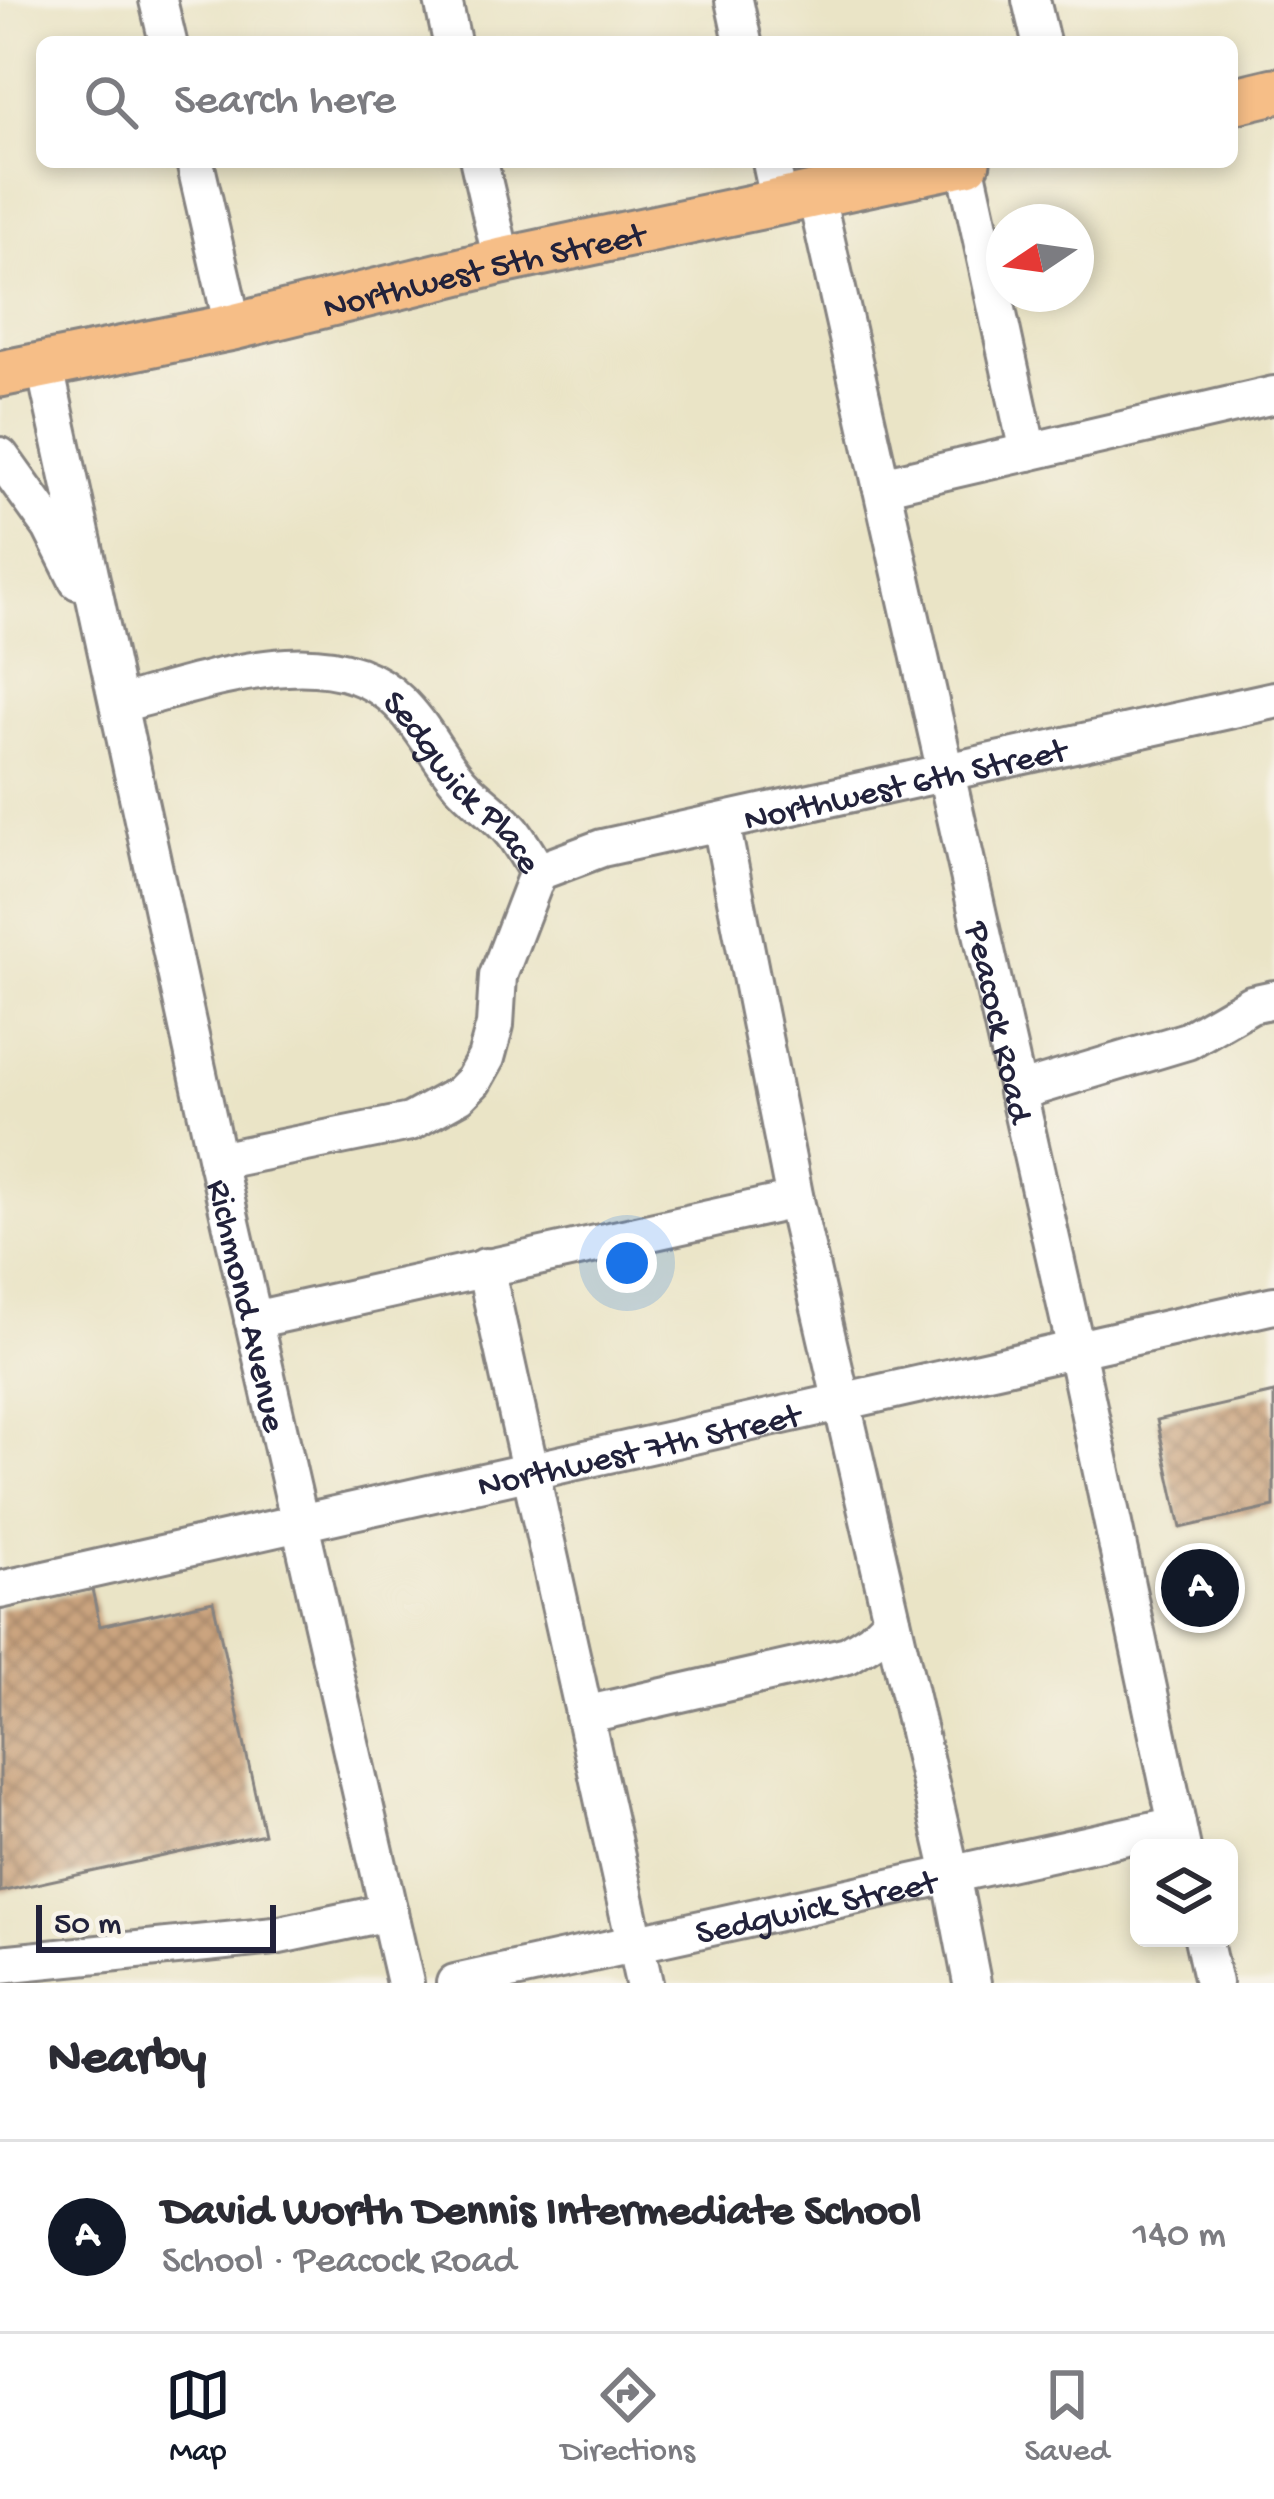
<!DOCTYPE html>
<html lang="en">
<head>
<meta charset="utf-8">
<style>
	body { margin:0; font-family:"Gochi Hand",sans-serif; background:#f2f2f3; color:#2b2b33 }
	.controls { position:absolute; right:36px; bottom:36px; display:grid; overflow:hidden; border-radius:18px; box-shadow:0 6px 18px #0003 }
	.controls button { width:108px; height:108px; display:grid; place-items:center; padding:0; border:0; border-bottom:3px solid #e1e1e2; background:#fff; color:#2b2b33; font:60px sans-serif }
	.compass { position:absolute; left:986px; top:204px; width:108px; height:108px; border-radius:50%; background:#fff; box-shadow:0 6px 18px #0003; rotate:257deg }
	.scale { position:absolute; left:36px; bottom:30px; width:240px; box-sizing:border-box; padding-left:12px; border:6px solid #22223b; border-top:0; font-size:33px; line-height:42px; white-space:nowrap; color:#22223b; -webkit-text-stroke:9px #f7f3e8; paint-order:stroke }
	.you { position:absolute; left:627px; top:1263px; width:42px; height:42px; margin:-30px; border:9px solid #fff; border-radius:50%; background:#1a73e8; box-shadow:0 0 0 18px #1a73e833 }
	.badge { display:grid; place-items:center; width:78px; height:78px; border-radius:50%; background:#111827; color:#fff; font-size:39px; font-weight:700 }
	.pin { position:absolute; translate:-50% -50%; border:6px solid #fff; box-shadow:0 3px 12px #0006 }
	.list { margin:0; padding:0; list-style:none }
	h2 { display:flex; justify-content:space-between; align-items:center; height:156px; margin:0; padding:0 48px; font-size:51px }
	h2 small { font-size:39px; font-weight:400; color:#7c7c81 }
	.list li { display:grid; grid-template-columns:78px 1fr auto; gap:36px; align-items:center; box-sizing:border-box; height:192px; padding:0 48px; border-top:3px solid #e1e1e2 }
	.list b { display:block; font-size:45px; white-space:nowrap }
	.list p { margin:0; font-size:39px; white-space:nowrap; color:#7c7c81 }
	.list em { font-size:39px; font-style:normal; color:#7c7c81 }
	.icon { flex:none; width:66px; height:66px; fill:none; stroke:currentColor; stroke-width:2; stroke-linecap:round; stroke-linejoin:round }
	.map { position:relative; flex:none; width:1274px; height:1983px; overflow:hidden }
	.search { position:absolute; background:#fff; box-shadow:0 6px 18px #0003; left:36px; right:36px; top:36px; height:132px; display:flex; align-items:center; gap:30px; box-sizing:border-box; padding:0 42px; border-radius:18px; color:#7c7c81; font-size:45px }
	.sheet { height:348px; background:#fff }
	nav { display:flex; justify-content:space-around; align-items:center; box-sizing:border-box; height:168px; border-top:3px solid #e1e1e2; background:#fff; font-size:33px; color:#7c7c81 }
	nav a { display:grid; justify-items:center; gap:6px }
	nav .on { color:#111827 }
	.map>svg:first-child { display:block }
</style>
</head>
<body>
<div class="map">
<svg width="1274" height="1983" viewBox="0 0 1274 1983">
	<defs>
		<pattern id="building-cross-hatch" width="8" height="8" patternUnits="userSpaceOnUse" patternTransform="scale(3)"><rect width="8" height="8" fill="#cba47f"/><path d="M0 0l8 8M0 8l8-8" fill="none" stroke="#a48569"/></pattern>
	</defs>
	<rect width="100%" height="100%" fill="#f7f3e8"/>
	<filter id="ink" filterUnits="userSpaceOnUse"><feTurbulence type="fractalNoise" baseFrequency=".00833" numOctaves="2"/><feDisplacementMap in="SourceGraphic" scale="24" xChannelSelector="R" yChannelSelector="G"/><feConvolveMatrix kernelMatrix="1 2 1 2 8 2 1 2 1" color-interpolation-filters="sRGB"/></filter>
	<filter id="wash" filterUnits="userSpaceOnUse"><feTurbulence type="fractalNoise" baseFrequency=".004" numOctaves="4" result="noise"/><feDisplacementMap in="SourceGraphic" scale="48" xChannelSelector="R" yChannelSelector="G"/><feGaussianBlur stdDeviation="2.7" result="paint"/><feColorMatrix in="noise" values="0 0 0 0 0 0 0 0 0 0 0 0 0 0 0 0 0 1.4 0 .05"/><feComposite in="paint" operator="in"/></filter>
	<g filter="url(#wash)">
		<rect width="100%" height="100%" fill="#eae4c6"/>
		<g id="blocks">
			<path fill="url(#building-cross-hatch)" d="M1274 1393V1507L1181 1528 1157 1420Z
				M92 1589 100 1626 213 1601 264 1834 0 1892V1609Z"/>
		</g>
	</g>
	<g filter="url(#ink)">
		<use href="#blocks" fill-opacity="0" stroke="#868380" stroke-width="3"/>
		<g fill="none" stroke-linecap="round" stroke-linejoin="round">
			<g stroke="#868380" stroke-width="42">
				<g id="minor">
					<path d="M158 0 168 42"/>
					<path d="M443 0 452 42"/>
					<path d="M734 0 743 42"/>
					<path d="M1031 0 1041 42"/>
					<path d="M195 162 233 327"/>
					<path d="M479 162 502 261"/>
					<path d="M771 162 780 204"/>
					<path d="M965 162 1028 452"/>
					<path id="s1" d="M816 196 1076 1350 1182 1848"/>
					<path id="s2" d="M45 367 217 1161 405 1983"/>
					<path d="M0 456 51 527 78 581"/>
					<path d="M881 486 1274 395"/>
					<path id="s3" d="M119 704C201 684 329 632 399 702 424 726 437 757 460 783 476 801 498 814 513 833 522 845 530 859 538 872L498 976 495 1025 486 1058 473 1081 459 1095 410 1122 217 1161"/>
					<path d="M721 823 795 1200 951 1874 972 1983"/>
					<path id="s4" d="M538 872 602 848 1274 700"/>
					<path d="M1017 1092 1187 1041 1251 1004 1274 999"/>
					<path d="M485 1267 644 1983"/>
					<path d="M253 1320 795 1200"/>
					<path id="s5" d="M0 1590 1274 1305"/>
					<path d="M584 1715 848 1655 872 1640 892 1620"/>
					<path d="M1203 1938 1213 1983"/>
					<path d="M0 1964 275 1936 389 1912"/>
					<path id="s6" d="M455 1983 1177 1825"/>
				</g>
			</g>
			<g stroke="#868380" stroke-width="51">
				<g id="major">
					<path d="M1232 101 1274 91"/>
					<path id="s7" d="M0 374 233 327 502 261 967 162"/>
				</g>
			</g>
			<use href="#minor" stroke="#fff" stroke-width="36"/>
			<use href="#major" stroke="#f6be87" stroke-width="45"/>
		</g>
	</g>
	<g text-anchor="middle" stroke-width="10" stroke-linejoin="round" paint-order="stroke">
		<g font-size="36" fill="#22223b" stroke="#f7f3e8">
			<text dy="13" stroke="none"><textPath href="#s7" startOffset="495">Northwest 5th Street</textPath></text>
			<text dy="13" stroke="none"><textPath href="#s4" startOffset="378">Northwest 6th Street</textPath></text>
			<text dy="13" stroke="none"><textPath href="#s3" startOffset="396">Sedgwick Place</textPath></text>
			<text dy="13" stroke="none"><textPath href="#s1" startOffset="846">Peacock Road</textPath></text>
			<text dy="13" stroke="none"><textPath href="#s2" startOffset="960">Richmond Avenue</textPath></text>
			<text dy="13" stroke="none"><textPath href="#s5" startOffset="654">Northwest 7th Street</textPath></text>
			<text dy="13" stroke="none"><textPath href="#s6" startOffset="369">Sedgwick Street</textPath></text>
		</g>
	</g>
</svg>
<div class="controls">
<button><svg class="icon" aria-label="layers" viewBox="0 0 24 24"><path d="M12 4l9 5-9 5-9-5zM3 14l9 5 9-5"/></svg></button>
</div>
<svg class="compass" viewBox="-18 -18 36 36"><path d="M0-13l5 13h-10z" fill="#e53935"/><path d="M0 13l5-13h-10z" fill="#7c7c81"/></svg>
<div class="scale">50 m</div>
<div class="you"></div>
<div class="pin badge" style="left:1200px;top:1588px">A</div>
<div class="search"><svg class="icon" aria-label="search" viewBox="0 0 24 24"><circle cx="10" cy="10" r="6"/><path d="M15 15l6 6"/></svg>Search here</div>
</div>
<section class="sheet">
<h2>Nearby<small></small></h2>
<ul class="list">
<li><span class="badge">A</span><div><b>David Worth Dennis Intermediate School</b><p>School · Peacock Road</p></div><em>140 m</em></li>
</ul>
</section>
<nav>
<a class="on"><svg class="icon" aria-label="map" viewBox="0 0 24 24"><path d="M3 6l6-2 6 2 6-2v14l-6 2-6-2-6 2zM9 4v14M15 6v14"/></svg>Map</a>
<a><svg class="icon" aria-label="directions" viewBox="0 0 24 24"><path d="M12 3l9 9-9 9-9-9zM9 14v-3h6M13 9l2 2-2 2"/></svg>Directions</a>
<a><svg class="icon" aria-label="saved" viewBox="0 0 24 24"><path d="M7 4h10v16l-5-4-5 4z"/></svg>Saved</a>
</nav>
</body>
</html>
